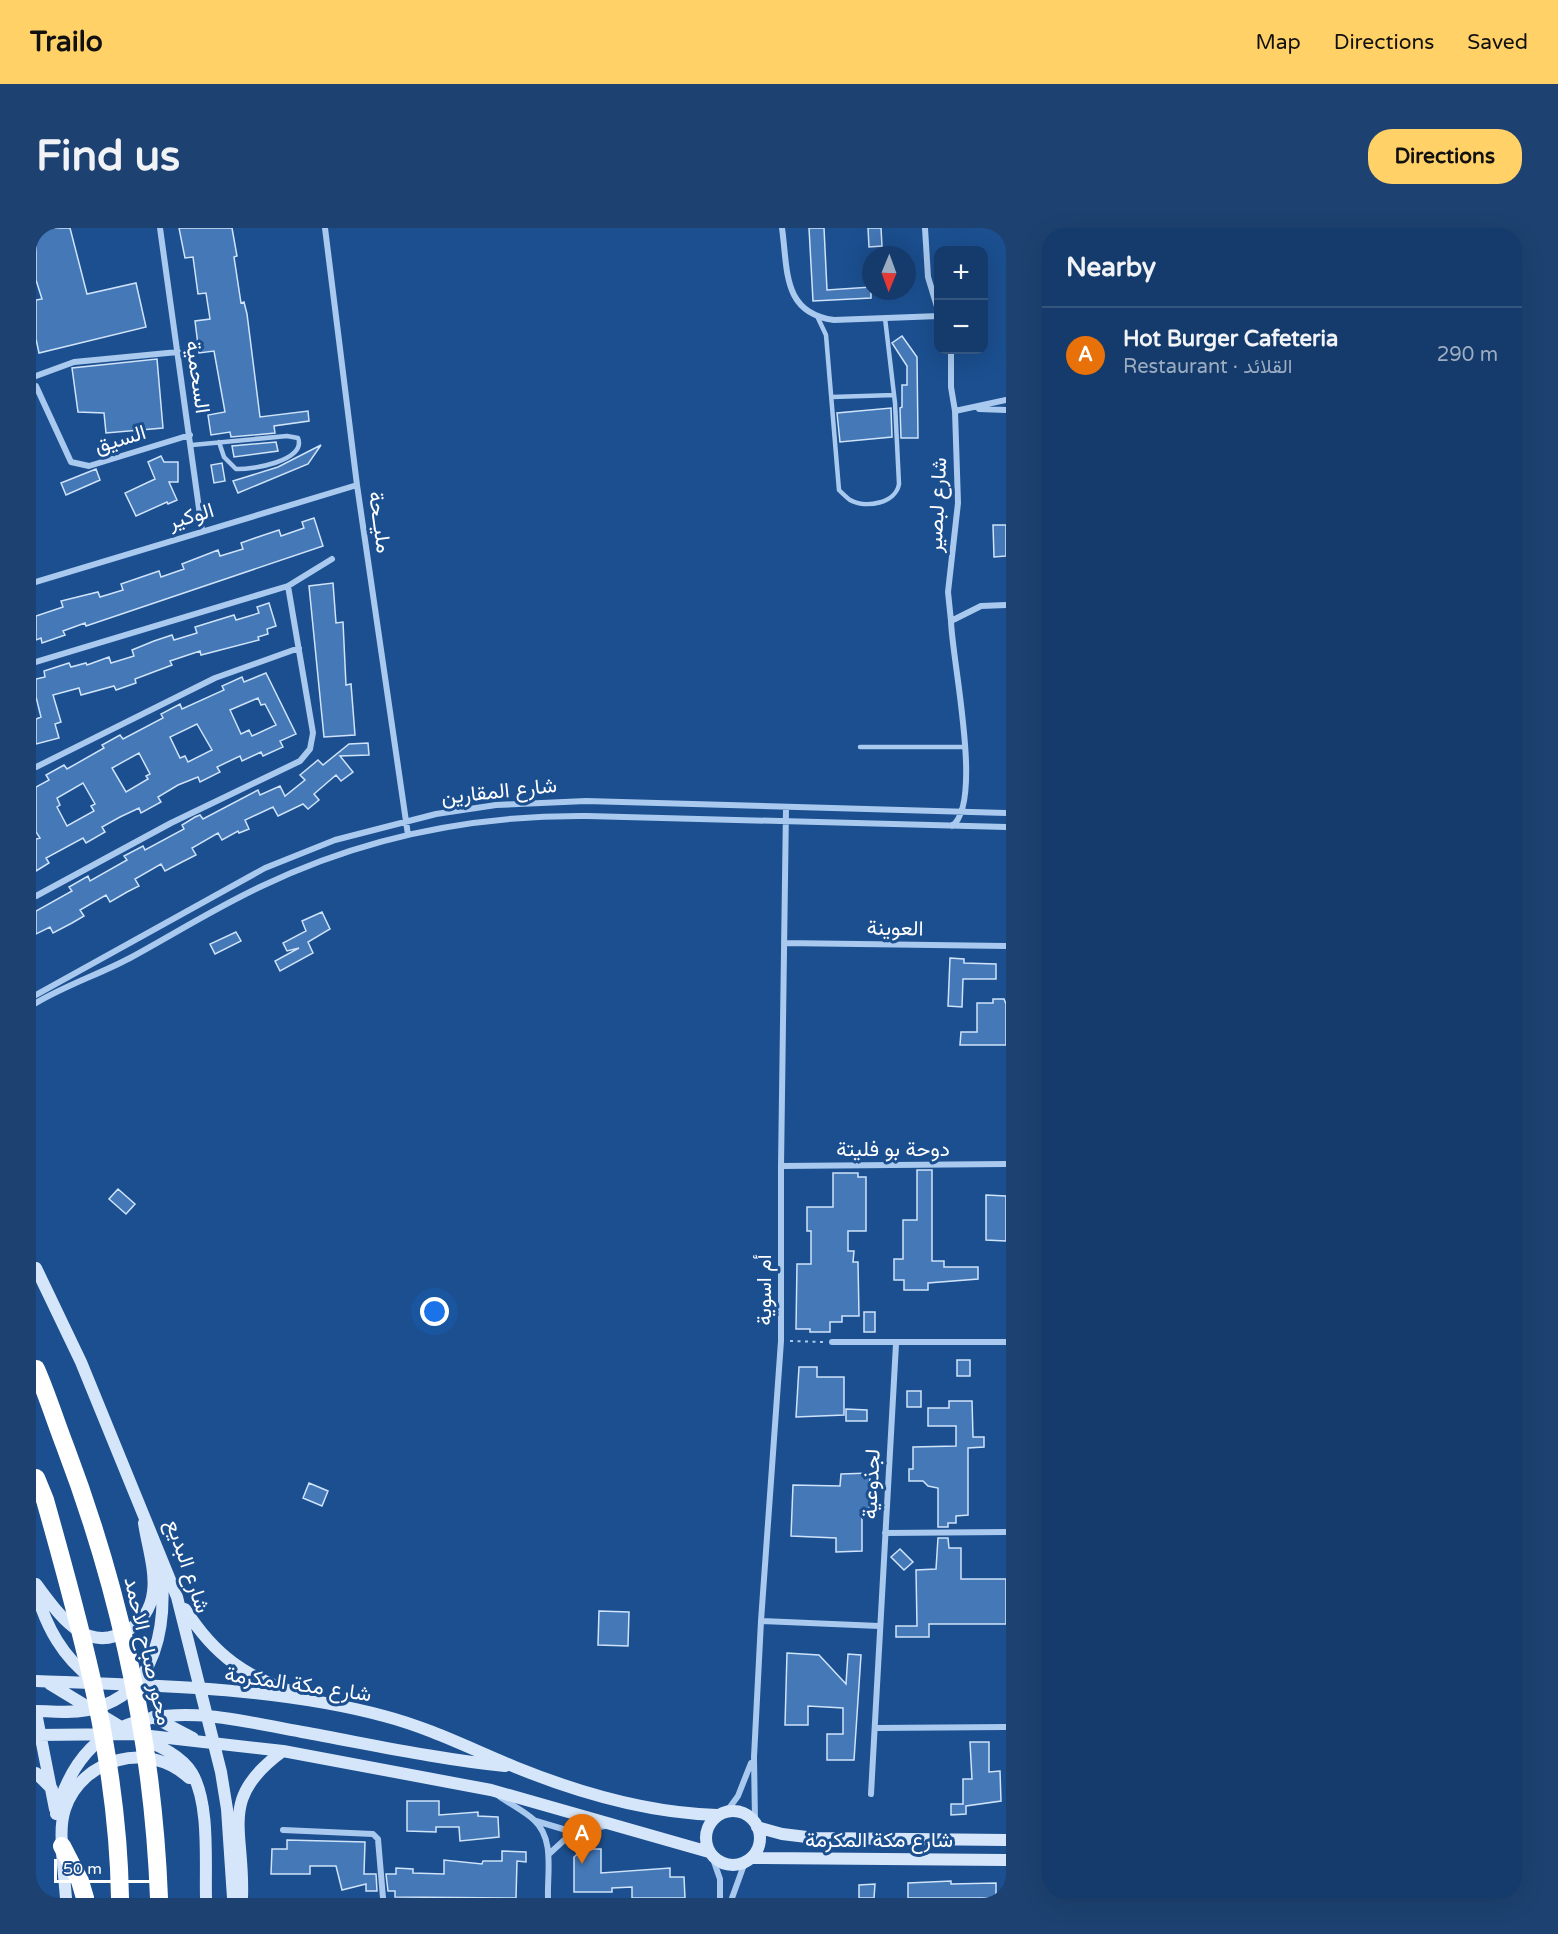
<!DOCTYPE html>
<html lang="en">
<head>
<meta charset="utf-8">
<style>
	body { margin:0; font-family:"Varela Round",Vazirmatn,sans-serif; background:#1d4271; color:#f1f3f6 }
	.controls { position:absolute; right:18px; top:18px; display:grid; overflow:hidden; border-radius:12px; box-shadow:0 6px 24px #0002 }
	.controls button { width:54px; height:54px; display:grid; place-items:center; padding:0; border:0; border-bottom:2px solid #33557e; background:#143b6b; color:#f1f3f6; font:30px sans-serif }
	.compass { position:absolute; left:826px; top:18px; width:54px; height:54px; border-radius:50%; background:#143b6b; box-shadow:0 6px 24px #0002; rotate:181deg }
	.scale { position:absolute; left:18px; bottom:15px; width:99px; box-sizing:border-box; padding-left:6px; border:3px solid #fff; border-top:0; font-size:16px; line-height:21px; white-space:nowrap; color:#fff; -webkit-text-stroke:4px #1b4f8f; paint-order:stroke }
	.you { position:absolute; left:399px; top:1084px; width:21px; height:21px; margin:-15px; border:4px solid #fff; border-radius:50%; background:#1a73e8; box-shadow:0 0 0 9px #1a73e833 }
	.badge { display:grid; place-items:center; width:39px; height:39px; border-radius:50%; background:#ffd166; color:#fff; font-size:20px; font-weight:700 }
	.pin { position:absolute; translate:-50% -50px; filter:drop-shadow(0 2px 3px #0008) }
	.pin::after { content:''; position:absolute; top:32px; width:21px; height:18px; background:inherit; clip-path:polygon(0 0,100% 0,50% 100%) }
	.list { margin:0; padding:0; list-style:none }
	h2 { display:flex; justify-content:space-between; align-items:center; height:78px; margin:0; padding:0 24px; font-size:26px }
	h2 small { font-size:20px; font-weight:400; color:#9dadc1 }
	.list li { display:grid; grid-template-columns:39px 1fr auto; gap:18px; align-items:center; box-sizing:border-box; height:96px; padding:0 24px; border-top:2px solid #33557e }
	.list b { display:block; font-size:22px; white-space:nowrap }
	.list p { margin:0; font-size:20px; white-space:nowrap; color:#9dadc1 }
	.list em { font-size:20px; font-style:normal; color:#9dadc1 }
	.map { position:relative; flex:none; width:970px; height:1670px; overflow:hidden; border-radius:24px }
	header { display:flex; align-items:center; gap:36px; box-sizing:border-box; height:84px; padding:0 30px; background:#ffd166; color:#111 }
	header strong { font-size:28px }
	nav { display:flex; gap:33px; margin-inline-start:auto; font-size:21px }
	.intro { display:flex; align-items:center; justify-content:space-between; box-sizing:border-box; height:144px; padding:0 36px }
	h1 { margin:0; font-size:42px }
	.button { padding:15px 27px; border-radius:24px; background:#ffd166; color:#111; font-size:21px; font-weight:700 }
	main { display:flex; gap:36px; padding:0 36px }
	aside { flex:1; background:#143b6b; border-radius:24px; box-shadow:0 6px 24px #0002 }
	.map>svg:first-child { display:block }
</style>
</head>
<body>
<header>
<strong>Trailo</strong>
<nav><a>Map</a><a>Directions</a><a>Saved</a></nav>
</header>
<div class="intro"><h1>Find us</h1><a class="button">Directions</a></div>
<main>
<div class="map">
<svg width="970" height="1670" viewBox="0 0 970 1670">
	<rect width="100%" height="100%" fill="#1b4f8f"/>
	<path fill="#4478b7" stroke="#cfe3fa" stroke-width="1.5" fill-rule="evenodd" d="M17 0H34L51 66 100 55 110 99 3 125 0 111V72L6 71 0 52V4Z
		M143 0H196L201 28 198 29 205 75 208 74 211 86 224 189 272 183 273 193 238 198 239 205 195 209 194 204 175 207 172 187 189 184 178 123 163 125 159 93 174 91 170 65 162 66 157 29 149 30Z
		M773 0H788L791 62 835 59V70L777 73Z
		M832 0H845L846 18 833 19Z
		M866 108 881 129 882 210H865L864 180 866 179V157H871V138L856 115Z
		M121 131 127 200 70 205 68 185 42 184 36 140Z
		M855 180 856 209 804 214 801 185Z
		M240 214 242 223 198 229 196 218Z
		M285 217 272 236 202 265 197 253 242 239Z
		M125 228 128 234H142V254H133L141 272 132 276 131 274 100 288 89 265 119 251 112 234Z
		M186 235 189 253 178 255 175 237Z
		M60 241 64 252 30 267 25 255Z
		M278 290 287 318 50 398 49 395 27 403 29 407 6 415 5 410 0 412V388L27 379 25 373 62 364 64 369 87 362 85 356 123 343 125 349 148 341 146 336 182 322 184 328 207 321 205 315 219 310 243 302 245 308 268 300 266 294Z
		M957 297H970V328L958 329Z
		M297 355 300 395 307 394 310 457 315 456 319 507 288 509 273 358Z
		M233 375 240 398 231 401 232 406 222 409 223 412 165 427 164 423 134 433 136 437 99 451 100 455 80 462 78 458 45 467 43 460 17 467 25 494 19 496 23 510 0 516V491L5 489 0 469V451L9 449 8 443 33 435 35 439 50 435 51 437 73 429 75 435 98 428 96 422 118 413 136 407 138 412 161 405 159 399 198 387 200 392 223 385 221 379Z
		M230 445 260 506 244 513 247 519 227 528 225 524 206 533 204 528 181 539 184 544 164 554 162 549 142 557 122 569 125 574 105 585 103 580 84 589 66 599 69 604 50 615 47 610 10 630 13 635 0 643V611L4 610 0 604V559L13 552 10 547 28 537 31 541 68 520 66 517 84 507 87 511 127 490 125 486 144 476 146 481 188 462 186 458 206 449 208 454ZM222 470 225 477 229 476 240 497 216 508 213 502 205 506 194 482ZM161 496 176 522 152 534 149 528 144 530 134 509ZM103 525 114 546 110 548 112 551 90 564 76 540ZM47 555 59 576 55 578 58 583 31 598 21 579 24 577 21 570Z
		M332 515 333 527 304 528 317 544 305 553 300 547 278 566 283 572 272 581 267 576 242 588 237 579 209 592 213 601 203 605 202 603 186 612 182 605 156 620 160 627 148 633 129 643 125 636 99 651 103 658 91 664 74 674 70 667 44 682 48 688 36 695 17 705 14 699 0 706V683L36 663 33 659 52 648 54 653 91 632 88 628 107 618 109 622 148 601 146 597 159 589 164 587 167 591 222 562 224 567 244 558 249 568 269 552 264 547 282 532 287 537 313 516Z
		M286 684 294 701 272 714 277 725 244 743 239 733 263 720 251 723 247 715 270 703 266 693Z
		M200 704 205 713 179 726 174 716Z
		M914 730 928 731V735L960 736V751H927L926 779 912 778Z
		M957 771H968L970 776V817H924L925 804H941V775H957Z
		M881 942H896V1033H908V1039H942V1051L892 1055V1062H868V1052H858V1031H867V992H881Z
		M797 945H822V949H830V1003H812V1023H818L817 1034H822L823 1088H806V1094H794V1104H774V1101H760L761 1036H775V1003H771V979H797Z
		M82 961 99 976 90 986 73 971Z
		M950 967 970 968V1013L950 1012Z
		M828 1084H839V1104H828Z
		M921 1132H934V1148H921Z
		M763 1139H781V1149H808V1187L760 1189Z
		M871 1163H885V1179H871Z
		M913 1173H936L937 1209H948V1219L932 1220V1287L920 1288V1295H912V1299H902V1260L892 1258 887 1253H873V1241H877V1219L920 1218V1198H892V1180H913Z
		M810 1181 831 1182V1193H810Z
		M834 1245 833 1286H826V1323L800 1324V1310L755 1308 757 1257 804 1258 805 1246Z
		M273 1255 292 1263 286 1278 267 1270Z
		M902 1310H912L913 1320H925V1351H970V1396H893V1409H860V1398H881L880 1342 900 1341Z
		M864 1321 877 1334 868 1342 855 1329Z
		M563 1383 593 1384 592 1418 562 1417Z
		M751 1425 783 1427 810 1456 812 1426 825 1427 818 1532H791V1506H807V1480L772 1478V1497H749Z
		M934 1514H953V1544L964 1543 965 1573 930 1578V1586L915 1587V1576H927V1551H936Z
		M371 1573H403V1587L442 1584V1588L462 1589 463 1609 424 1613 423 1599H400V1604L371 1603Z
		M251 1612 329 1614 328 1646H340L341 1663H330V1656L306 1662 300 1638H274V1646H235L236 1621H251Z
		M547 1621H565V1645L634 1640V1649H648L649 1670H596V1659L576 1660V1664H538V1629Z
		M466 1623 490 1624V1634L481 1633 480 1670 359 1669V1663H352L350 1646H360V1640L377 1641V1645L408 1646V1632L446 1636 447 1633H466Z
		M915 1653V1656L960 1655V1670H872V1655Z
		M839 1656 838 1670H823V1657Z"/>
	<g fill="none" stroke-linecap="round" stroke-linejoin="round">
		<path stroke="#a9c9ee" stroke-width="2" stroke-dasharray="3 4.5" stroke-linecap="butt" d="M754 1113 787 1114"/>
		<path stroke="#a9c9ee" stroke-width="4.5" d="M782 90 790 107 803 262C806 265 810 269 814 272 830 281 860 275 863 256L859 175 849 90
			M796 169 858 167
			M156 217 251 208 262 210C271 233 215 242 200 241L188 229 183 214
			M824 519H929"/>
		<path stroke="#a9c9ee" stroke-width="6" d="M124 0 166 302
			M289 0 321 257 372 607
			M746 0C752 42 746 85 798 92L903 88
			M889 0 892 49 903 85
			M915 122V159L919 183
			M0 148 38 134 142 124
			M0 158 35 234 53 238 154 207
			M943 181 970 182
			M0 354 321 257
			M915 393 912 364 922 275 919 183 970 172
			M0 434 252 358 296 331
			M0 539 179 450 263 420
			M916 598C948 575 916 433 915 393L945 378 970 377
			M0 668 135 595 264 533 274 521 277 505 252 358
			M748 715 970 718
			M0 767 229 640 299 612 400 586 460 577 550 573 970 585
			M0 775C30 757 64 746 94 730 138 706 181 679 226 658 328 609 439 587 551 588L970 599
			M745 938 970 936
			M796 1114H970
			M849 1305 970 1304
			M725 1393 843 1398
			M839 1500 970 1499
			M835 1566 860 1116
			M463 1568C474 1576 488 1583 498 1592 519 1611 511 1645 512 1670
			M691 1583 702 1568 715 1535
			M500 1593 537 1604
			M719 1594 718 1529 725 1393 745 1113V938L750 580
			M247 1602 337 1606 342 1611 347 1670
			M513 1626 537 1604 569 1598
			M676 1628 684 1651V1670
			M696 1670 709 1634"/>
		<path stroke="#d6e6fa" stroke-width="12" d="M0 1040 45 1134 141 1369 185 1544 191 1581 197 1670
			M0 1356C23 1386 49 1428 92 1402 106 1394 115 1380 117 1364 120 1343 111 1316 108 1295
			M0 1364C11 1400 26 1428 56 1451
			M149 1381C178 1427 211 1451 264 1466
			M0 1453C112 1457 240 1459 348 1488 394 1500 435 1521 479 1539 543 1565 612 1585 681 1587
			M14 1456 88 1501
			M0 1483C18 1483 38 1486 56 1481 123 1464 131 1395 125 1337
			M0 1485 19 1581
			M117 1489 157 1510
			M0 1507 97 1506 247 1523 455 1562 673 1624
			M106 1511C124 1518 146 1528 156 1545 174 1576 169 1634 170 1670
			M0 1545 16 1561
			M670 1610a27 27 0 1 1 54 0a27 27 0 1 1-54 0Z
			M20 1586C30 1549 49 1515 86 1499 142 1474 209 1494 266 1504 333 1516 401 1531 469 1538
			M721 1599 746 1606 779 1610 970 1612
			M26 1618C25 1605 25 1593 29 1581 46 1530 113 1512 153 1550
			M26 1625 30 1670
			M715 1630 970 1632
			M206 1670C209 1601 181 1571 247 1523"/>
		<path stroke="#fff" stroke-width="18" d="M0 1141C11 1166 19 1192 29 1218 84 1363 117 1514 123 1670
			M0 1250 9 1272C46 1403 82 1533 84 1670
			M26 1618 44 1653 49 1670"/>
	</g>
	<g text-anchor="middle" stroke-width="6" stroke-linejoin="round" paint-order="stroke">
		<g font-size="21" fill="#fff" stroke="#1b4f8f">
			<text transform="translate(162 149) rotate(82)" y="7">السحمية</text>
			<text transform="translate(84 211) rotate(-17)" y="7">السيق</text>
			<text transform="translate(901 277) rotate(-87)" y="7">شارع لبصير</text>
			<text transform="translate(155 288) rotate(-17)" y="7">الوكير</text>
			<text transform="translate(344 294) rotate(82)" y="7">مليــحة</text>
			<text transform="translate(463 563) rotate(-6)" y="7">شارع المقارين</text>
			<text transform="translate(859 700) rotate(1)" y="7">العوينة</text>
			<text x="857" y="928">دوحة بو فليتة</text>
			<text transform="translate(728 1062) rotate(-90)" y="7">أم اسوية</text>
			<text transform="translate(835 1256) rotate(-87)" y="7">لجذوعية</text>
			<text transform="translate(152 1338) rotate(71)" y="7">شارع البديع</text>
			<text transform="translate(112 1423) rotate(77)" y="7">محور صباح الاحمد</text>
			<text transform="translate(262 1456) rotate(8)" y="7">شارع مكة المكرمة</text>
			<text x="843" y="1619">شارع مكة المكرمة</text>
		</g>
	</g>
</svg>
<div class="controls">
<button>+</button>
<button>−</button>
</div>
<svg class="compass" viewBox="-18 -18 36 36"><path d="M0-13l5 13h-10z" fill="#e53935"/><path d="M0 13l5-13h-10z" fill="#9dadc1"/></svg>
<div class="scale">50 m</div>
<div class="you"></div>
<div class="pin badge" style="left:546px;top:1636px;background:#e8710a">A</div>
</div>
<aside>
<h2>Nearby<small></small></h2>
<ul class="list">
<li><span class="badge" style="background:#e8710a">A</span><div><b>Hot Burger Cafeteria</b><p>Restaurant · القلائد</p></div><em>290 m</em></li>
</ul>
</aside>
</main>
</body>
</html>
